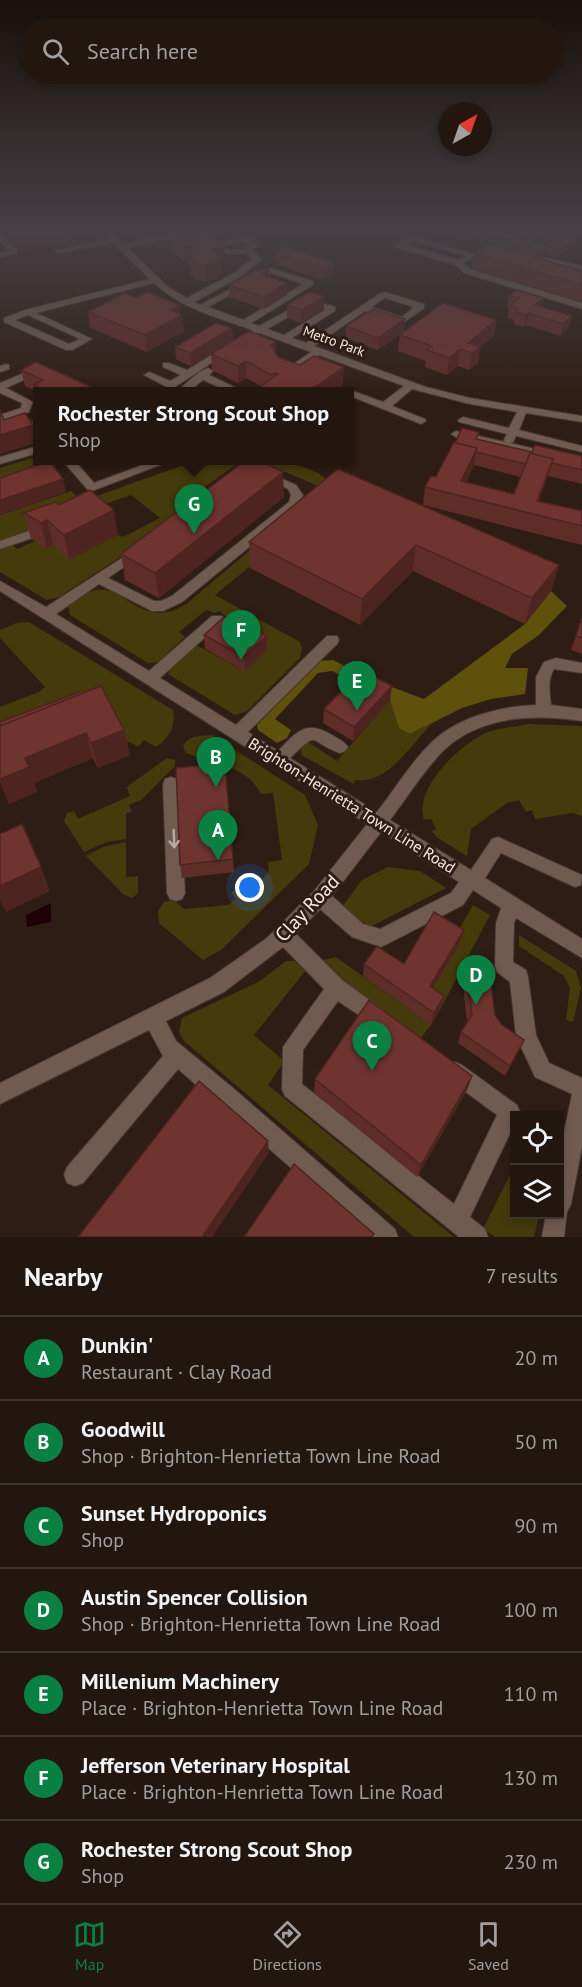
<!DOCTYPE html>
<html lang="en">
<head>
<meta charset="utf-8">
<style>
	body { margin:0; font-family:"PT Sans",sans-serif; background:#2e231d; color:#f1f3f6 }
	.controls { position:absolute; right:18px; bottom:18px; display:grid; overflow:hidden; border-radius:0px; box-shadow:0 3px 9px #0003 }
	.controls button { width:54px; height:54px; display:grid; place-items:center; padding:0; border:0; border-bottom:2px solid #3f352f; background:#22160f; color:#f1f3f6; font:30px sans-serif }
	.compass { position:absolute; left:438px; top:102px; width:54px; height:54px; border-radius:50%; background:#22160f; box-shadow:0 3px 9px #0003; rotate:40deg }
	.you { position:absolute; left:250px; top:888px; width:21px; height:21px; margin:-15px; border:4px solid #fff; border-radius:50%; background:#1a73e8; box-shadow:0 0 0 9px #1a73e833 }
	.badge { display:grid; place-items:center; width:39px; height:39px; border-radius:50%; background:#0b8043; color:#fff; font-size:20px; font-weight:700 }
	.pin { position:absolute; translate:-50% -50px; filter:drop-shadow(0 2px 3px #0008) }
	.pin::after { content:''; position:absolute; top:32px; width:21px; height:18px; background:inherit; clip-path:polygon(0 0,100% 0,50% 100%) }
	.popup { position:absolute; left:33px; top:387px; width:321px; height:78px; box-sizing:border-box; display:grid; place-content:center; border-radius:0px; background:#22160f; filter:drop-shadow(0 2px 4px #0005); font-size:20px; white-space:nowrap; color:#a29f9e }
	.popup b { font-size:22px; color:#f1f3f6 }
	.popup::after { content:''; position:absolute; left:50%; top:100%; margin-left:-12px; border:12px solid transparent; border-top-color:#22160f }
	.list { margin:0; padding:0; list-style:none }
	h2 { display:flex; justify-content:space-between; align-items:center; height:78px; margin:0; padding:0 24px; font-size:26px }
	h2 small { font-size:20px; font-weight:400; color:#a29f9e }
	.list li { display:grid; grid-template-columns:39px 1fr auto; gap:18px; align-items:center; box-sizing:border-box; height:84px; padding:0 24px; border-top:2px solid #3f352f }
	.list b { display:block; font-size:22px; white-space:nowrap }
	.list p { margin:0; font-size:20px; white-space:nowrap; color:#a29f9e }
	.list em { font-size:20px; font-style:normal; color:#a29f9e }
	.icon { flex:none; width:33px; height:33px; fill:none; stroke:currentColor; stroke-width:2; stroke-linecap:round; stroke-linejoin:round }
	.map { position:relative; flex:none; width:582px; height:1237px; overflow:hidden }
	.search { position:absolute; background:#22160f; box-shadow:0 3px 9px #0003; left:18px; right:18px; top:18px; height:66px; display:flex; align-items:center; gap:15px; box-sizing:border-box; padding:0 21px; border-radius:33px; color:#a29f9e; font-size:22px }
	.sheet { height:666px; background:#22160f }
	nav { display:flex; justify-content:space-around; align-items:center; box-sizing:border-box; height:84px; border-top:2px solid #3f352f; background:#22160f; font-size:16px; color:#a29f9e }
	nav a { display:grid; justify-items:center; gap:3px }
	nav .on { color:#0b8043 }
	.map>svg:first-child { display:block }
</style>
</head>
<body>
<div class="map">
<svg width="582" height="1237" viewBox="0 0 582 1237">
	<rect width="100%" height="100%" fill="#2e1d14"/>
	<path fill="#453a0c" d="M38 456V460L57 461 0 479V468Z
		M195 461H241L176 508 183 511 137 546 59 597 47 600 0 572V547L10 543 17 549 35 541 53 545 118 535 123 537 160 518 131 495 0 541V515L71 491 77 497 90 493 94 497Z
		M260 461C280 461 316 466 329 482 332 485 334 491 337 495L215 595 300 642 302 649 300 658 247 711 235 715 168 674 171 668 196 645 245 671 267 650 225 619 227 617 219 611 215 613 206 610 179 632 185 637 158 662 148 663 70 615 68 606C117 563 125 620 168 612 174 611 180 607 185 605L319 492 318 486Z
		M29 622 173 710C176 726 170 737 156 747L144 740 138 747 129 742 124 744 0 727V707L39 692 45 687 0 638V630L17 623Z
		M390 700 410 734 433 723C411 743 389 785 355 780L354 784 301 755 302 745 308 742 337 761Z
		M529 724 582 726V816L572 813 535 819 532 810 526 812 519 800 507 803 471 829 467 856 438 838 431 831 436 829 431 819 424 820C414 789 456 749 480 736 492 728 514 727 529 724Z
		M212 735 305 795 318 825 309 864 221 950 203 960 159 923 158 911 164 902 174 900 184 909 228 905 236 899 231 893 235 891 256 889 269 870 268 862 282 860 273 793 261 794C247 765 212 764 186 753L183 747C188 735 201 736 212 735Z
		M167 758 175 760V766L141 800 129 805 132 812 126 813V839L107 842 84 852 64 821 67 813 74 811 78 819 130 796 127 788 128 786Z
		M126 842V877L138 876V893L132 898 123 894 86 856 103 847Z
		M388 867 420 871 446 888 370 927 342 907 362 880Z
		M473 905 490 915 441 1008 427 998 460 942 454 938Z
		M519 935 576 971 581 988 573 1022 566 1020 570 988 564 976 519 946Z
		M336 957 431 1025 419 1040 316 962Z
		M286 961H294L306 970 254 1035 284 1061 268 1085 454 1237H414L183 1040 179 1032 182 1018 260 981Z
		M514 1167V1214L539 1215 534 1237H495L483 1229Z"/>
	<path fill="#5f500b" d="M551 591 567 606 539 635 512 654 505 668H528L525 694 491 699 462 708 410 734 399 728 390 699 332 671 318 673 275 719 291 730 287 738 277 743 258 730 257 725 319 661 333 660 373 680 424 699 525 624Z"/>
	<path fill="#1f0008" d="M51 903V922L27 927 26 915Z"/>
	<g fill="none" stroke-linecap="round" stroke-linejoin="round">
		<g stroke="#463833" stroke-width="2">
			<path id="minor" d="M101 230H109L124 244 187 230H202L128 248 168 287 187 298 234 273 252 259 246 253C234 255 223 256 213 247V243L250 237 258 245 253 250 261 259 260 261 240 277 194 302 200 305 270 268 313 281V285L251 323 259 326 309 299 335 307V311L292 338 306 343 379 294 385 292 424 304V308L403 323 365 311 314 346 426 387 470 398 582 416V422L526 413 519 430 582 446V452L516 436 513 442 510 443 582 460V466L456 437 451 434 456 431 505 442 504 440 507 434 459 422 458 420 463 417 509 428 517 412 470 404 412 389 392 406 425 419 426 421 421 424 350 396V392L353 391 383 402 404 386 319 355 292 373H286V369L311 352 260 333 252 334V330C219 318 180 308 154 283L36 313 92 339 72 350H66L4 322V318L25 310 150 279 113 243 58 253 54 251 109 239ZM245 242 249 245C242 251 230 251 222 246ZM271 273 303 284 243 320 208 307ZM385 298 414 307 402 317 371 307ZM310 305 325 310 284 335 267 329ZM28 315 80 339 69 344 15 320Z
				M0 234 17 250V254L0 257V253L9 251 0 241Z
				M410 236 472 253 494 251V255L474 257 464 263 470 269 582 303V309L464 273 456 265 397 248V244ZM414 241 465 256 458 260 407 245Z
				M543 257 582 266V271L543 261Z
				M223 348 231 350 175 387H167L144 375 149 372 170 381 181 375 163 367V363H169L187 370Z
				M6 364 9 365V369L0 372V366Z
				M208 368 213 371 209 375 245 392H230L203 380 188 392H176L198 373Z
				M29 371 32 372V376L6 388 33 402 29 412 20 415 38 425V436L14 417 0 422V415L21 408 22 403 0 393V383Z
				M38 446V453L0 464V457Z
				M62 460H74L94 483 156 460H173L92 491 88 490Z
				M269 473 296 485 303 495 298 507 182 602 163 611H152L99 584 56 614 149 671 212 616H222L224 619 222 622 160 678 236 725 327 636H337L339 640 337 644 248 732 278 751C297 732 305 719 332 735 338 739 344 741 348 747L345 751 340 753C307 742 321 728 290 758L377 812C395 789 411 762 432 742 458 717 501 706 536 705V677L544 662 556 658 582 663V673L554 669C547 680 550 694 551 705L582 709V721C535 714 480 715 443 751 425 769 406 799 390 820L471 870 492 839 498 837 582 875 581 885 575 887 501 853 485 878 582 939V958L516 918 514 923 513 962 526 970 528 977 536 1035 549 1063 582 1078V1147L571 1204 567 1212 564 1237H542L546 1214H560V1152L572 1094 535 1077 516 1036 510 982 497 972 495 966 496 923 501 908 473 890 463 905 381 947 352 937 320 909 296 934 343 981 385 1011 388 1018 385 1025 378 1028 338 1001 303 1050 302 1084 454 1204 497 1115 448 1079 445 1072 448 1065 455 1062 462 1065 517 1105 520 1112 519 1116H514V1125L470 1217 485 1229 488 1237H459L285 1096 282 1089 283 1047 324 989 283 947 224 992 166 1021 176 1041 233 1088 395 1229 398 1237H370L178 1069 83 1183 75 1186 67 1183 64 1175 67 1167 163 1056 149 1030 0 1104V1083L210 978 267 938 314 891 367 824 0 591V581L46 607 136 549 140 550 142 553 140 556 108 578 154 601H161L172 596 289 502 291 495 288 489 263 476ZM381 832 459 882 451 893 380 929 363 924 332 896Z
				M46 525 50 526 52 529 50 532 0 549V541Z
				M171 777 177 779 179 784 185 893 182 899 176 901 170 899 167 893 163 784 165 779Z"/>
		</g>
		<use href="#minor" fill="#705b51" fill-rule="evenodd"/>
	</g>
	<path fill="#5f2d28" fill-rule="evenodd" d="M9 230H64L66 242 19 252 12 242Z
		M455 230H494L545 245 551 242 507 230H562L566 231 565 236 572 247 558 257 546 254 540 258 582 271V302L472 268 474 253 511 250 455 233Z
		M206 231 225 262H222V273L219 274V278L206 281 196 280 190 274 189 261 184 262 172 253 170 238Z
		M275 253 334 263 333 274 324 280 276 264Z
		M269 277 287 283V295L264 309 229 297V285Z
		M509 296 542 307 569 328 560 336 526 325 524 327 514 324V320L507 318 509 308H507Z
		M324 297V309L301 323 287 318V305Z
		M88 312 181 314 184 331 147 352 90 328Z
		M496 320 494 336 480 347 478 363 469 370 458 366 447 375 425 367 426 361 398 351 400 335 403 332 378 350 346 338V326L404 332Z
		M232 328 233 341 276 342V354L278 357 343 384 332 392H260V387L261 386 246 378 238 383 212 370 211 354 191 366 176 359 175 347Z
		M21 370 102 392H38V402L35 391 25 386Z
		M478 439 532 452 582 456V484L548 476 539 501 582 511V545L423 505 425 487ZM474 465 521 477 514 494 466 482Z
		M338 469 559 565 551 591 525 624 413 571 360 625 250 568 249 542Z
		M284 497 159 598 125 580 121 554Z
		M59 505 118 535 69 560 53 545 47 548 31 539 24 513Z
		M582 618V654L571 650Z
		M204 635 267 650 245 671 205 649Z
		M83 693 124 730 130 755 98 768 93 758 34 783 37 792 9 804 0 781V722Z
		M390 700 353 741 323 723 324 709Z
		M225 763 234 872 182 878 180 865Z
		M460 942 433 988 444 996 441 1008 431 1025 363 976 364 964H404Z
		M466 963 501 1024 518 1051 505 1076 458 1043 461 1032 467 1022 462 975Z
		M472 1076 467 1090 417 1177 314 1093 315 1079Z"/>
	<path fill="#4e2421" d="M50 230H64L66 242 19 252 16 237Z
		M150 230H167L150 234Z
		M574 239 572 247 558 257 559 250Z
		M191 245 192 257 189 254V261L184 262 183 247Z
		M547 246 546 254 539 259 541 251Z
		M224 247 225 262H222V273L219 274V278L206 281 205 265 212 249Z
		M334 263 333 274 324 280 325 268Z
		M269 271V283L262 275Z
		M287 283V295L264 309V297Z
		M324 297V309L301 323 302 310Z
		M544 298 542 310 535 305Z
		M180 305 181 316 182 315 184 331 147 352 145 335 170 310Z
		M529 313 526 325 524 327 526 315Z
		M572 316 569 328 560 336 563 324Z
		M405 319 404 332 378 350V338Z
		M496 320 494 336 480 347 478 363 469 370 472 353 468 343Z
		M232 328 233 341 191 366 190 353Z
		M276 342V358L271 345Z
		M460 349 458 366 447 375 449 358Z
		M246 361V378L238 383V366Z
		M344 367 343 384 332 392H308Z
		M33 425 37 443 0 454V435Z
		M477 448 474 465 460 496 461 481Z
		M553 459 548 476 534 514 537 501Z
		M283 472 284 497 159 598 155 573Z
		M63 479 66 492 0 515V500Z
		M114 510 118 535 69 560 64 535Z
		M47 520 53 545 47 548 41 523Z
		M416 545 413 571 360 625 362 599Z
		M559 565 551 591 525 624 532 598Z
		M267 636V650L245 671 244 657Z
		M392 686 390 700 353 741 354 727Z
		M124 730 130 755 98 768 91 743Z
		M86 733 93 758 34 783 37 792 9 804 0 779 25 758Z
		M41 867 50 891 6 912 0 900V886Z
		M464 930 460 942 427 998 430 986Z
		M444 996 441 1008 431 1025 434 1013Z
		M472 1076 467 1090 417 1177 421 1165Z
		M268 1141 269 1153 212 1237H202Z"/>
	<path fill="#6f342f" stroke="#4e2421" stroke-width="1.5" d="M11 230H50L16 237Z
		M472 230H494L547 246 541 251Z
		M537 230H562L566 231 560 235 574 239 559 250 545 245 559 236Z
		M206 231 224 247 212 249 221 258 215 259 218 262 205 265 195 264 189 259 193 258 189 254 198 252 191 245 183 247 170 238Z
		M488 244 582 271V285L474 253Z
		M285 247 334 263 325 268 275 253Z
		M261 268 269 271 262 275 287 283 264 297 229 285 252 272Z
		M517 290 544 298 535 305 572 316 563 324 529 313 526 315 516 312 518 310 517 308 509 306 519 298 509 296Z
		M147 292 180 305 170 310 182 315 145 335 88 312 125 293 136 298Z
		M310 292 324 297 302 310 287 305Z
		M443 303 496 320 468 343 480 347 472 353 460 349 449 358 427 350 432 346 400 335Z
		M373 309 405 319 378 338 346 326Z
		M216 323 232 328 190 353 175 347Z
		M249 331 276 342 271 345 278 357 300 365 314 356 344 367 308 392H270L260 387 278 374 274 373 271 375 246 361 238 366 211 354Z
		M36 362 102 392H48L34 385 43 380 21 370Z
		M0 411 4 420 25 413 33 425 0 435Z
		M462 428 479 432 476 439 532 452 535 445 582 456V470L552 463 553 459 530 453 526 464 476 452 477 448 455 443Z
		M454 442 477 448 461 481 514 494 530 453 553 459 537 501 582 511V526L425 487 431 476 436 477Z
		M246 460H257L283 472 155 573 121 554Z
		M50 461 63 479 0 500V478Z
		M338 469 559 565 532 598 416 545 362 599 249 542Z
		M90 490 114 510 64 535 47 520 41 523 24 513 55 502 59 505Z
		M224 617 232 621 235 619 267 636 244 657 204 635Z
		M582 618V638L576 636Z
		M362 670 392 686 354 727 324 709Z
		M101 686 124 730 91 743 86 733 25 758 29 767 0 779V726Z
		M82 691 83 693 0 726V722Z
		M225 763 233 859 180 865 176 768Z
		M22 824 41 867 0 886V834Z
		M434 912 464 930 430 986 444 996 434 1013 364 964 377 946 404 964Z
		M466 963 488 964 495 1015 501 1024 524 1040 510 1066 461 1032 472 1015Z
		M369 1000 472 1076 421 1165 315 1079Z
		M199 1081 268 1141 202 1237H78Z
		M294 1164 374 1234 372 1237H244Z"/>
	<defs><path id="oneway-shaft" d="M-6 0H5M1.5-3L5.5 0L1.5 3" fill="none" stroke-width="1.6" stroke-linecap="round" stroke-linejoin="round" transform="scale(1.5)"/></defs>
	<use stroke="#b9a9a1" href="#oneway-shaft" transform="translate(174 839) rotate(88)"/>
	<linearGradient id="sky" x2="0" y2="1"><stop stop-color="#19100b"/><stop offset="0.57" stop-color="#464045"/><stop offset="1" stop-color="#464045" stop-opacity="0"/></linearGradient>
	<rect width="582" height="403" fill="url(#sky)"/>
	<g text-anchor="middle" stroke-width="6" stroke-linejoin="round" paint-order="stroke">
		<g font-size="14" fill="#f5e8e2" stroke="#2e1d14">
			<text transform="translate(334 341) rotate(20)" y="5">Metro Park</text>
		</g>
		<g font-size="16" fill="#f5e8e2" stroke="#2e1d14">
			<text transform="translate(352 805) rotate(32)" y="6">Brighton-Henrietta Town Line Road</text>
		</g>
		<g font-size="20" fill="#f5e8e2" stroke="#2e1d14">
			<text transform="translate(307 908) rotate(-47)" y="7">Clay Road</text>
		</g>
	</g>
</svg>
<div class="controls">
<button><svg class="icon" aria-label="locate" viewBox="0 0 24 24"><circle cx="12" cy="12" r="6"/><path d="M12 2v4M12 18v4M2 12h4M18 12h4"/></svg></button>
<button><svg class="icon" aria-label="layers" viewBox="0 0 24 24"><path d="M12 4l9 5-9 5-9-5zM3 14l9 5 9-5"/></svg></button>
</div>
<svg class="compass" viewBox="-18 -18 36 36"><path d="M0-13l5 13h-10z" fill="#e53935"/><path d="M0 13l5-13h-10z" fill="#a29f9e"/></svg>
<div class="you"></div>
<div class="pin badge" style="left:218px;top:860px">A</div>
<div class="pin badge" style="left:216px;top:787px">B</div>
<div class="pin badge" style="left:372px;top:1071px">C</div>
<div class="pin badge" style="left:476px;top:1005px">D</div>
<div class="pin badge" style="left:357px;top:711px">E</div>
<div class="pin badge" style="left:241px;top:660px">F</div>
<div class="pin badge" style="left:194px;top:534px">G</div>
<div class="popup"><b>Rochester Strong Scout Shop</b>Shop</div>
<div class="search"><svg class="icon" aria-label="search" viewBox="0 0 24 24"><circle cx="10" cy="10" r="6"/><path d="M15 15l6 6"/></svg>Search here</div>
</div>
<section class="sheet">
<h2>Nearby<small>7 results</small></h2>
<ul class="list">
<li><span class="badge">A</span><div><b>Dunkin'</b><p>Restaurant · Clay Road</p></div><em>20 m</em></li>
<li><span class="badge">B</span><div><b>Goodwill</b><p>Shop · Brighton-Henrietta Town Line Road</p></div><em>50 m</em></li>
<li><span class="badge">C</span><div><b>Sunset Hydroponics</b><p>Shop</p></div><em>90 m</em></li>
<li><span class="badge">D</span><div><b>Austin Spencer Collision</b><p>Shop · Brighton-Henrietta Town Line Road</p></div><em>100 m</em></li>
<li><span class="badge">E</span><div><b>Millenium Machinery</b><p>Place · Brighton-Henrietta Town Line Road</p></div><em>110 m</em></li>
<li><span class="badge">F</span><div><b>Jefferson Veterinary Hospital</b><p>Place · Brighton-Henrietta Town Line Road</p></div><em>130 m</em></li>
<li><span class="badge">G</span><div><b>Rochester Strong Scout Shop</b><p>Shop</p></div><em>230 m</em></li>
</ul>
</section>
<nav>
<a class="on"><svg class="icon" aria-label="map" viewBox="0 0 24 24"><path d="M3 6l6-2 6 2 6-2v14l-6 2-6-2-6 2zM9 4v14M15 6v14"/></svg>Map</a>
<a><svg class="icon" aria-label="directions" viewBox="0 0 24 24"><path d="M12 3l9 9-9 9-9-9zM9 14v-3h6M13 9l2 2-2 2"/></svg>Directions</a>
<a><svg class="icon" aria-label="saved" viewBox="0 0 24 24"><path d="M7 4h10v16l-5-4-5 4z"/></svg>Saved</a>
</nav>
</body>
</html>
